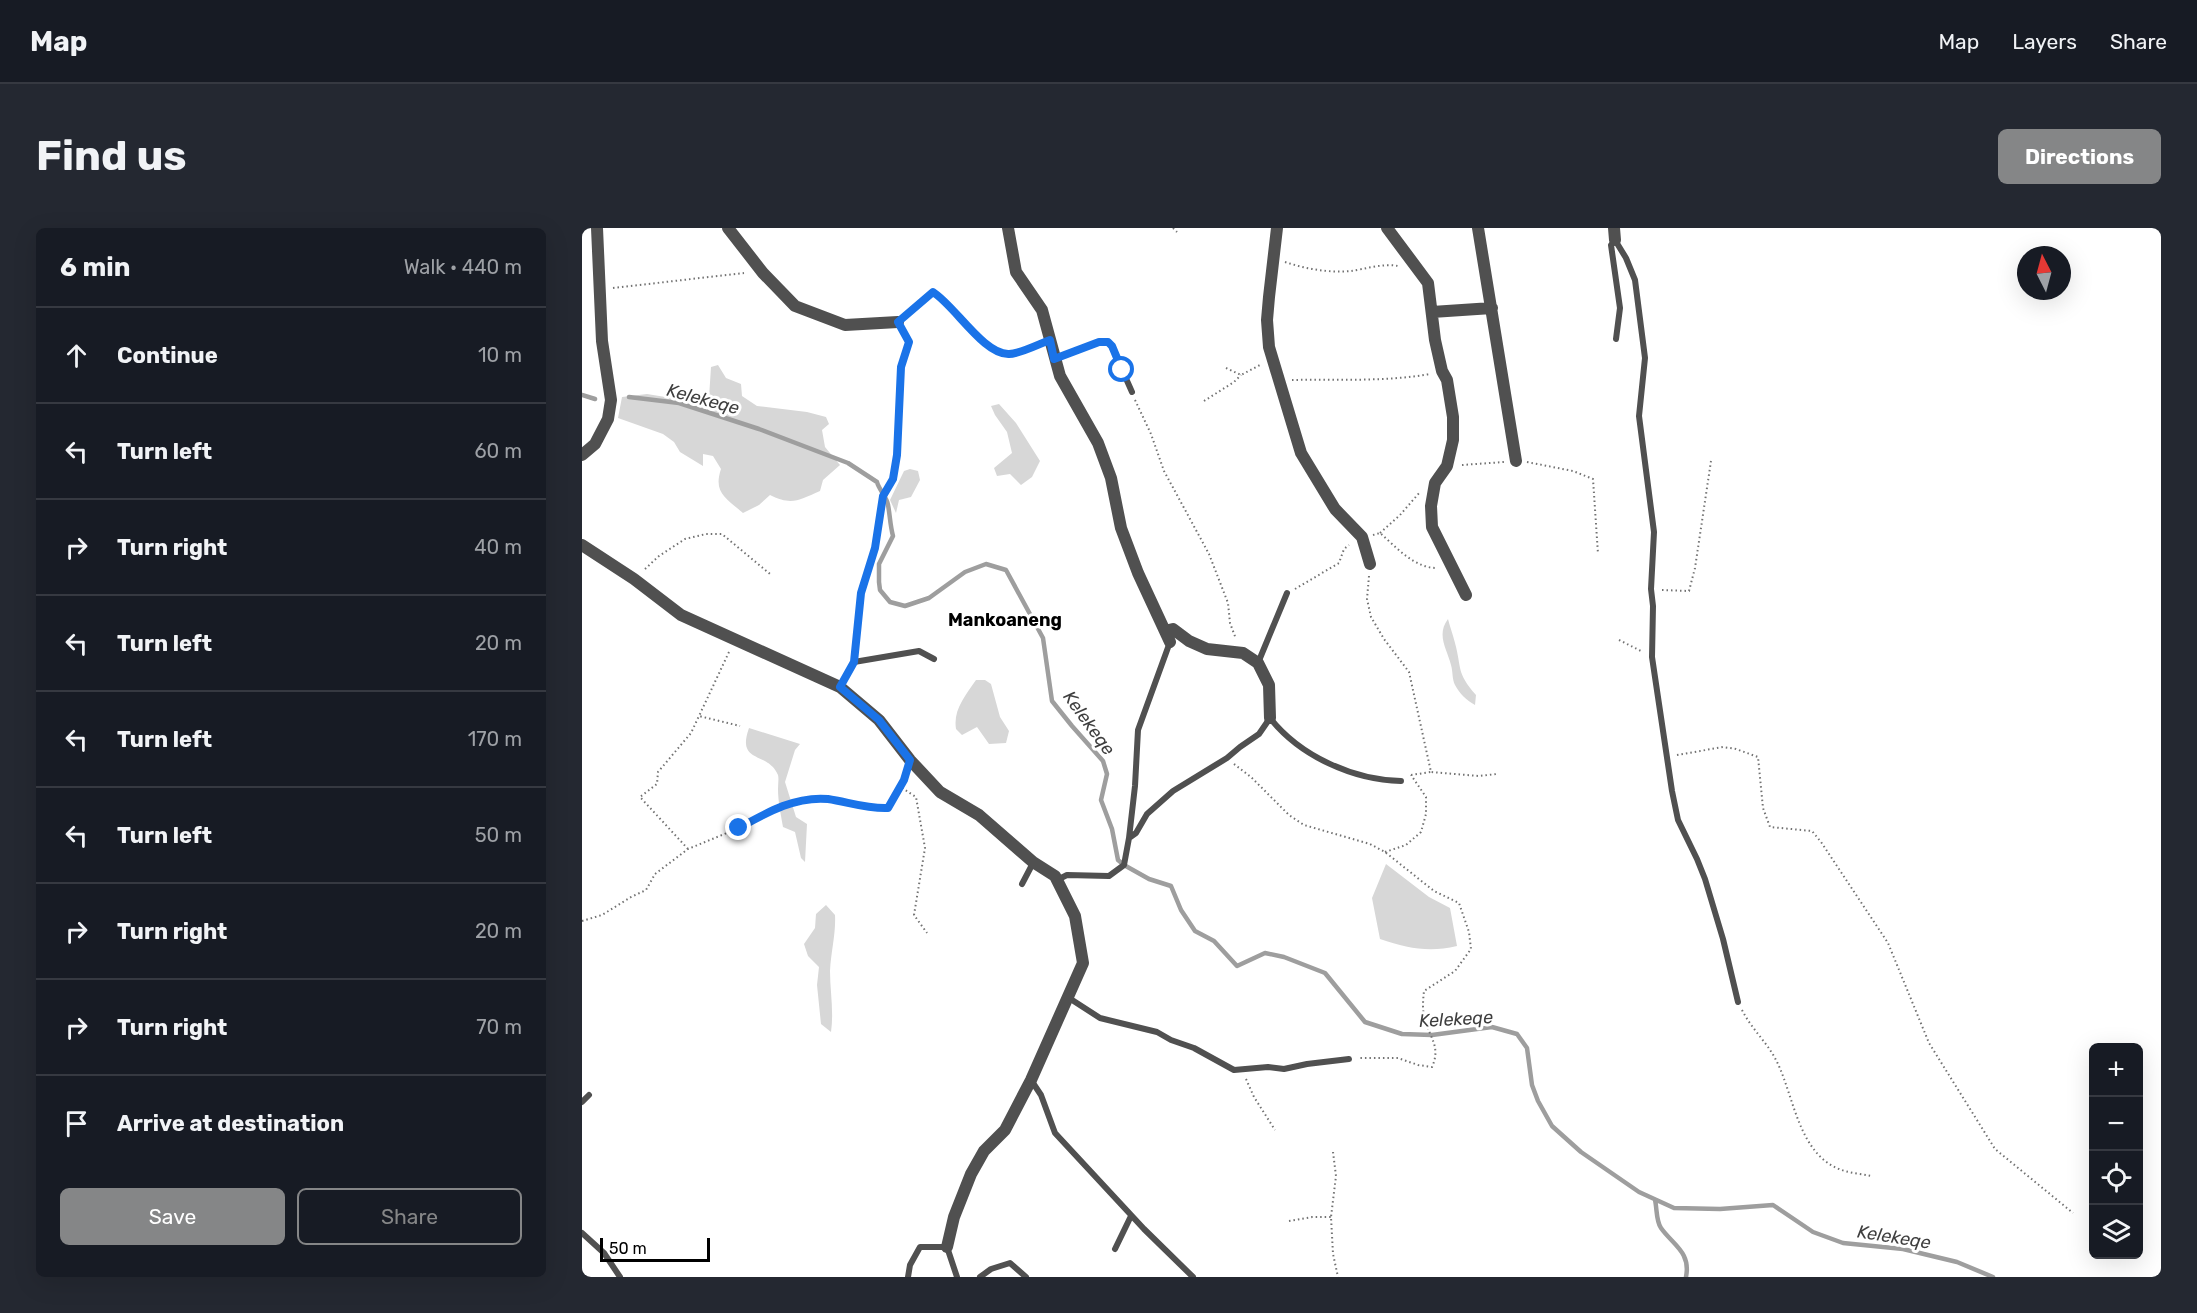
<!DOCTYPE html>
<html lang="en">
<head>
<meta charset="utf-8">
<style>
	body { margin:0; font-family:Rubik,sans-serif; background:#242831; color:#f1f3f6 }
	.controls { position:absolute; right:18px; bottom:18px; display:grid; overflow:hidden; border-radius:9px; box-shadow:0 6px 24px #0002 }
	.controls button { width:54px; height:54px; display:grid; place-items:center; padding:0; border:0; border-bottom:2px solid #363941; background:#171b24; color:#f1f3f6; font:30px sans-serif }
	.compass { position:absolute; left:1435px; top:18px; width:54px; height:54px; border-radius:50%; background:#171b24; box-shadow:0 6px 24px #0002; rotate:354deg }
	.scale { position:absolute; left:18px; bottom:15px; width:110px; box-sizing:border-box; padding-left:6px; border:3px solid #000; border-top:0; font-size:16px; line-height:21px; white-space:nowrap; color:#000; -webkit-text-stroke:4px #fff; paint-order:stroke }
	.stop { position:absolute; width:18px; height:18px; margin:-14px; border:4px solid #1a73e8; border-radius:50%; background:#fff }
	.stop.end { background:#1a73e8; border-color:#fff; box-shadow:0 2px 6px #0008 }
	.list { margin:0; padding:0; list-style:none }
	h2 { display:flex; justify-content:space-between; align-items:center; height:78px; margin:0; padding:0 24px; font-size:26px }
	h2 small { font-size:20px; font-weight:400; color:#9ea1a6 }
	.list li { display:grid; grid-template-columns:39px 1fr auto; gap:18px; align-items:center; box-sizing:border-box; height:96px; padding:0 24px; border-top:2px solid #363941 }
	.list b { display:block; font-size:22px; white-space:nowrap }
	.list em { font-size:20px; font-style:normal; color:#9ea1a6 }
	.actions { display:flex; gap:12px; padding:18px 24px }
	.actions a { flex:1; padding:14px 0; border:2px solid #858687; border-radius:9px; text-align:center; font-size:21px; color:#858687 }
	.actions .main { background:#858687; color:#fff }
	.icon { flex:none; width:33px; height:33px; fill:none; stroke:currentColor; stroke-width:2; stroke-linecap:round; stroke-linejoin:round }
	.map { position:relative; flex:none; width:1579px; height:1049px; overflow:hidden; border-radius:9px }
	header { display:flex; align-items:center; gap:36px; box-sizing:border-box; height:84px; padding:0 30px; background:#171b24; border-bottom:2px solid #363941 }
	header strong { font-size:28px }
	nav { display:flex; gap:33px; margin-inline-start:auto; font-size:21px }
	.intro { display:flex; align-items:center; justify-content:space-between; box-sizing:border-box; height:144px; padding:0 36px }
	h1 { margin:0; font-size:42px }
	.button { padding:15px 27px; border-radius:9px; background:#858687; color:#fff; font-size:21px; font-weight:700 }
	main { display:flex; gap:36px; padding:0 36px }
	aside { flex:1; background:#171b24; border-radius:9px; box-shadow:0 6px 24px #0002 }
	.map>svg:first-child { display:block }
</style>
</head>
<body>
<header>
<strong>Map</strong>
<nav><a>Map</a><a>Layers</a><a>Share</a></nav>
</header>
<div class="intro"><h1>Find us</h1><a class="button">Directions</a></div>
<main>
<aside>
<h2>6 min<small>Walk · 440 m</small></h2>
<ul class="list">
<li><svg class="icon" aria-label="ahead" viewBox="0 0 24 24"><path d="M12 20V5M6 11l6-6 6 6"/></svg><div><b>Continue</b></div><em>10 m</em></li>
<li><svg class="icon" aria-label="left" viewBox="0 0 24 24"><path d="M17 20v-9H6M10 6l-5 5 5 5"/></svg><div><b>Turn left</b></div><em>60 m</em></li>
<li><svg class="icon" aria-label="right" viewBox="0 0 24 24"><path d="M7 20v-9h11M14 6l5 5-5 5"/></svg><div><b>Turn right</b></div><em>40 m</em></li>
<li><svg class="icon" aria-label="left" viewBox="0 0 24 24"><path d="M17 20v-9H6M10 6l-5 5 5 5"/></svg><div><b>Turn left</b></div><em>20 m</em></li>
<li><svg class="icon" aria-label="left" viewBox="0 0 24 24"><path d="M17 20v-9H6M10 6l-5 5 5 5"/></svg><div><b>Turn left</b></div><em>170 m</em></li>
<li><svg class="icon" aria-label="left" viewBox="0 0 24 24"><path d="M17 20v-9H6M10 6l-5 5 5 5"/></svg><div><b>Turn left</b></div><em>50 m</em></li>
<li><svg class="icon" aria-label="right" viewBox="0 0 24 24"><path d="M7 20v-9h11M14 6l5 5-5 5"/></svg><div><b>Turn right</b></div><em>20 m</em></li>
<li><svg class="icon" aria-label="right" viewBox="0 0 24 24"><path d="M7 20v-9h11M14 6l5 5-5 5"/></svg><div><b>Turn right</b></div><em>70 m</em></li>
<li><svg class="icon" aria-label="arrive" viewBox="0 0 24 24"><path d="M6 21V4h12l-3 4 3 4H6"/></svg><div><b>Arrive at destination</b></div></li>
</ul>
<div class="actions"><a class="main">Save</a><a>Share</a></div>
</aside>
<div class="map">
<svg width="1579" height="1049" viewBox="0 0 1579 1049">
	<rect width="100%" height="100%" fill="#fff"/>
	<path fill="#d7d7d7" d="M136 137 144 150 159 156 160 168 175 178 225 184 244 189 247 196 240 202 243 219 258 237 241 252 238 263C217 272 210 278 188 267L177 277 161 285C144 270 131 265 139 241L131 228 121 226V238L98 224 92 214 81 206 36 190 40 169 65 166 114 174 127 170 129 139Z
		M417 176 434 195 458 233 450 249 439 257 428 246 415 248 412 240 430 225 425 204 413 187 409 178Z
		M328 241 336 243 338 252 329 269 317 272 314 285 308 272 322 243Z
		M866 391C868 399 871 407 873 415 880 441 874 444 894 467L893 477C884 472 878 466 873 457 870 451 871 444 869 437 865 421 854 407 866 391Z
		M394 452H403L409 456 418 489 427 503 424 515 407 516 395 499 380 507 374 501C371 482 383 468 394 452Z
		M167 500 218 516 213 522 203 554 214 589 225 596 223 634 219 630 213 604 201 599C199 587 196 574 196 561 196 556 197 551 196 547 186 523 154 536 167 500Z
		M804 636 847 669 868 680 875 718C846 725 826 720 798 711L790 670Z
		M244 677 253 687C254 706 249 723 248 743 248 763 252 783 249 804L239 796 235 757 237 739 226 728 222 716 233 700 234 686Z"/>
	<g fill="none" stroke-linecap="round" stroke-linejoin="round">
		<path stroke="#9e9e9e" stroke-width="4.5" d="M0 167 13 171
			M47 169 97 175 177 201 266 235 295 254C297 262 305 269 306 277 308 287 308 297 311 308L297 336V354L298 362 308 374 323 378 347 370 383 344 404 336 424 342 461 410 470 473 490 498 521 533 525 546 519 572 530 601 536 632 542 637 567 651 589 658 599 682 613 703 632 713 655 738 683 725 702 729 743 745 783 794 820 806 850 807 910 799 935 806 945 820 950 857 956 873 970 898 999 924 1057 964 1092 980 1138 981 1191 977 1231 1004 1261 1015 1321 1021 1375 1034 1411 1049
			M1073 972C1075 980 1074 993 1079 1000 1091 1017 1109 1024 1104 1049"/>
		<path stroke="#727272" stroke-width="2" stroke-dasharray="1.5 3" stroke-linecap="butt" d="M591 0 595 4
			M703 34C724 41 747 45 769 43 783 41 802 35 816 38
			M31 60 162 45
			M326 86 351 64C372 78 403 128 428 126 437 125 447 119 455 117
			M644 140 659 147 678 137
			M710 152C756 151 803 154 848 146
			M553 172 569 206 582 243 627 326 646 375 648 395 654 411
			M622 173 652 154 659 147
			M945 234 991 243 1011 251 1016 326
			M880 237 922 234
			M798 305 818 287 838 264
			M791 307 798 305C814 319 832 340 855 340
			M63 341 77 328 103 311 124 306H140L188 346
			M787 348 785 371 789 389 802 411 827 444 849 544 897 548 915 546
			M713 361 757 335 762 321 767 317
			M1080 362 1107 363 1113 340 1129 233
			M1037 412 1061 424
			M147 424 117 488 158 498
			M273 425 279 365 293 320 301 268 311 251 315 227 319 139 327 114 323 106
			M1095 527 1141 519 1154 521 1176 529 1181 580 1188 599 1230 603 1239 614 1306 715 1347 815 1413 921 1491 985
			M652 536 669 549 707 587 722 597 788 616 803 624 852 663 877 675 887 704 889 721 873 743 842 763C841 772 840 782 843 792 848 810 859 819 850 839L836 837 816 830H777
			M829 547 849 544
			M320 560 334 569 343 620 332 687 345 705
			M106 621 58 569 75 556 76 544 109 505 117 488
			M803 624 824 617 839 604 844 586V569L829 547
			M0 693 20 687 49 669 64 662 73 646 106 621 157 600 195 579 233 571 293 581 306 580 324 546
			M1160 782C1170 802 1187 816 1196 836 1212 870 1217 925 1257 941 1267 945 1279 946 1289 948
			M664 851 672 869 693 902
			M751 924 754 948 749 989 751 1026 756 1049
			M707 993 730 989H749"/>
		<path stroke="#505050" stroke-width="6" d="M1033 12 1044 30 1053 52 1063 130 1057 188 1072 304 1069 361 1071 378 1070 429 1090 563 1096 592 1115 631 1123 651 1141 711 1156 774
			M1033 12 1029 17 1038 80 1034 111
			M472 131 517 114H526L530 119 550 164
			M676 435 705 365
			M258 459 272 434 337 423 352 431
			M547 610 553 558 556 502 588 414
			M475 652 485 647 527 648 542 637 547 610 554 605 565 586 591 563 645 530 658 519 677 506 688 490C718 528 771 552 819 553
			M440 656 451 635
			M487 770 518 790 575 804 589 812 612 820 652 842 686 839 702 841 725 836 767 831
			M449 852 459 867 473 905 562 1001 611 1049
			M0 874 7 867
			M0 1005 22 1025 38 1049
			M533 1021 549 988
			M326 1049 328 1037 338 1019H365L375 1049
			M398 1049 409 1041 428 1035 444 1049"/>
		<path stroke="#505050" stroke-width="12" d="M146 0 181 45 213 78 263 97 316 94
			M426 0 434 44 460 82 478 148 516 215 529 250 539 300 556 345 588 414
			M695 0 687 69 685 92 687 119 719 225 753 281 780 309 788 336
			M805 0 846 55 853 112 860 143 865 152 871 189V212L865 238 853 255 849 278 850 299 884 367
			M896 0 934 233
			M1032 0 1033 12
			M850 84 910 80
			M0 227 13 216 26 191 29 172 20 113 15 0
			M0 317 52 351 99 387 258 459 297 492 328 532 358 564 397 587 451 634 473 648 493 688 501 735 449 852 423 902 402 923 389 946 372 989 365 1019
			M583 403 591 401 607 413 625 421 661 425 676 435 687 457 688 490"/>
	</g>
	<g fill="none" stroke-linecap="round" stroke-linejoin="round">
		<path stroke="#1a73e8" stroke-width="8" d="M157 600C184 585 213 568 246 571 266 574 285 581 306 580L322 552 328 532 297 492 258 459 272 434 279 365 293 320 301 268 311 251 315 227 319 139 327 114 316 94 351 64C373 78 402 127 427 126 438 126 457 116 468 112L472 131 517 114H526L530 118 540 142"/>
	</g>
	<g text-anchor="middle" stroke-width="6" stroke-linejoin="round" paint-order="stroke">
		<g font-size="18" font-style="italic" fill="#3f3f3f" stroke="#fff">
			<text transform="translate(121 171) rotate(15)" y="6">Kelekeqe</text>
			<text transform="translate(507 495) rotate(54)" y="6">Kelekeqe</text>
			<text transform="translate(874 791) rotate(-3)" y="6">Kelekeqe</text>
			<text transform="translate(1312 1009) rotate(9)" y="6">Kelekeqe</text>
		</g>
		<g font-size="18" font-weight="bold" fill="#000" stroke="#fff">
			<text x="423" y="398">Mankoaneng</text>
		</g>
	</g>
</svg>
<div class="controls">
<button>+</button>
<button>−</button>
<button><svg class="icon" aria-label="locate" viewBox="0 0 24 24"><circle cx="12" cy="12" r="6"/><path d="M12 2v4M12 18v4M2 12h4M18 12h4"/></svg></button>
<button><svg class="icon" aria-label="layers" viewBox="0 0 24 24"><path d="M12 4l9 5-9 5-9-5zM3 14l9 5 9-5"/></svg></button>
</div>
<svg class="compass" viewBox="-18 -18 36 36"><path d="M0-13l5 13h-10z" fill="#e53935"/><path d="M0 13l5-13h-10z" fill="#9ea1a6"/></svg>
<div class="scale">50 m</div>
<div class="stop" style="left:540px;top:142px"></div>
<div class="stop end" style="left:157px;top:600px"></div>
</div>
</main>
</body>
</html>
